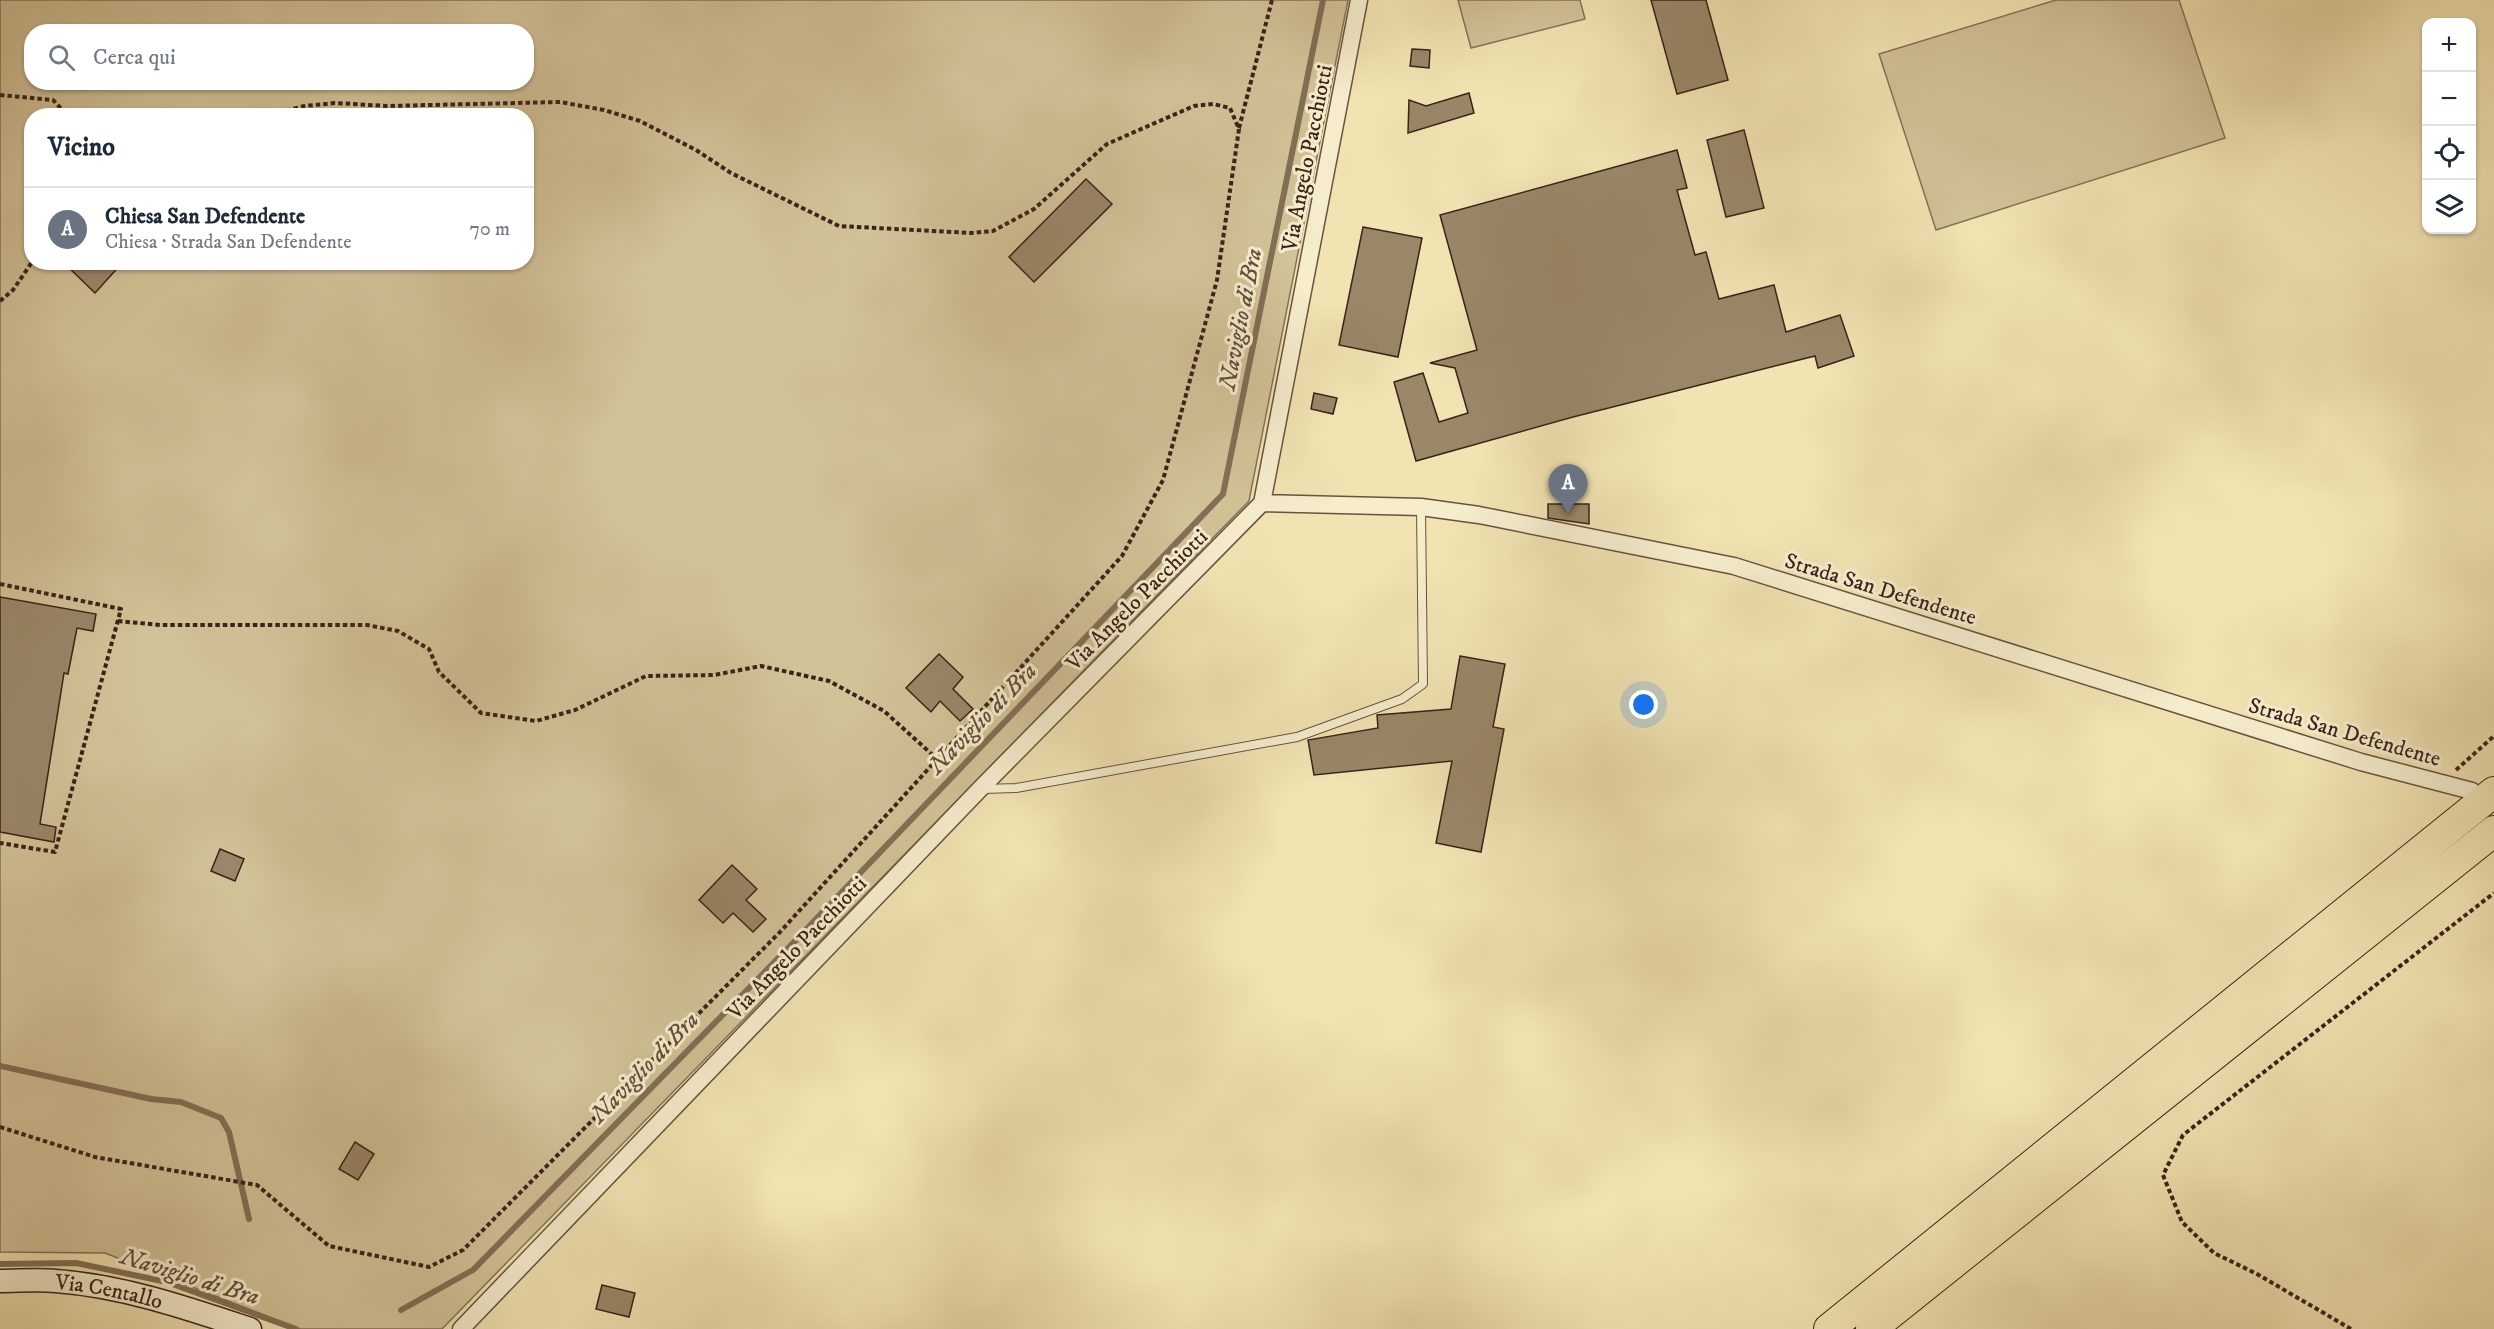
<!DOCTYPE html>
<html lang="it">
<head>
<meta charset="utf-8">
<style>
	body { margin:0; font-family:"IM FELL DW Pica",serif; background:#f6f6f7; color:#1f2937 }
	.controls { position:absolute; right:18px; top:18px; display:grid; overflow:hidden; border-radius:12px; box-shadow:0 2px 4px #0004 }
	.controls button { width:54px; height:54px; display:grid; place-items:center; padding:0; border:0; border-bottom:2px solid #e0e1e3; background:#fff; color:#1f2937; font:30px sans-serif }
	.you { position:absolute; left:1644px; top:705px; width:21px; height:21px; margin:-15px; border:4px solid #fff; border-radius:50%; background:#1a73e8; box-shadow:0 0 0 9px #1a73e833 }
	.badge { display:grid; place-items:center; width:39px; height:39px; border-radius:50%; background:#8f2418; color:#fff; font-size:20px; font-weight:700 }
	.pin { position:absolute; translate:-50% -50px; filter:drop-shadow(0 2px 3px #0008) }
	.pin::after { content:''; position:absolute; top:32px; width:21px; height:18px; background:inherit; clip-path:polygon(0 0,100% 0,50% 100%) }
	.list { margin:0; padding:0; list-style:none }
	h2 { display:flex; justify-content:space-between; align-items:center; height:78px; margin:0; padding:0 24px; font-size:26px }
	h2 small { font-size:20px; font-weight:400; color:#747a83 }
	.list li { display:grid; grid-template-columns:39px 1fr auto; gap:18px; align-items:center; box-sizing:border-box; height:84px; padding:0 24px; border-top:2px solid #e0e1e3 }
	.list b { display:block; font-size:22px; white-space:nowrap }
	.list p { margin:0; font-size:20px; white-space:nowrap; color:#747a83 }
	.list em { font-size:20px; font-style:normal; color:#747a83 }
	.icon { flex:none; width:33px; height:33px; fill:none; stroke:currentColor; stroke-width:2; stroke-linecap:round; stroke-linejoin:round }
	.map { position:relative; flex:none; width:2494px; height:1329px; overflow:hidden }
	.search { position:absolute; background:#fff; box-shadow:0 2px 4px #0004; left:24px; top:24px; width:510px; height:66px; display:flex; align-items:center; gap:15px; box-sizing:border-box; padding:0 21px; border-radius:24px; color:#747a83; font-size:22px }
	.panel { position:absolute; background:#fff; box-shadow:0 2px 4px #0004; left:24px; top:108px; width:510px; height:162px; border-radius:24px }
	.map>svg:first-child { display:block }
</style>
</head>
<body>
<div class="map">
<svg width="2494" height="1329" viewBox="0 0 2494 1329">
	<rect width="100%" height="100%" fill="#f1e3b2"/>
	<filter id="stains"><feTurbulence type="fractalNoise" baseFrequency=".00333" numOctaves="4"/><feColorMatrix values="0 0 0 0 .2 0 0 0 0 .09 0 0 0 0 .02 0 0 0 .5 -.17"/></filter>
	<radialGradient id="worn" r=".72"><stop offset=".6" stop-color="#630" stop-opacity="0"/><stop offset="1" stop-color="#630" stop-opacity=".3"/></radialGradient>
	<path fill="#d2c298" stroke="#867258" stroke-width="1.5" fill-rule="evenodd" d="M0 0H1348L1249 501 442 1329H300L105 1253 0 1252ZM32 32H526V82H32ZM32 116H526V262H32Z
		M1458 0H1580L1585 19 1471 48Z
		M2056 0H2179L2225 138 1936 230 1879 54Z"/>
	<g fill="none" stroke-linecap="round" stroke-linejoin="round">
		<path stroke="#826f55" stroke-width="6" d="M0 1066 151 1099 181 1102 221 1118 229 1132 249 1219
			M0 1264 76 1263 167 1282 296 1329
			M401 1310 473 1270 795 941 1223 494 1323 0"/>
	</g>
	<path fill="#998768" stroke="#392318" stroke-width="1.5" d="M1651 0H1706L1728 80 1677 94Z
		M1412 49 1430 50 1429 68 1410 66Z
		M1469 93 1474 113 1408 133 1409 100 1426 106Z
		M1744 130 1764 208 1726 217 1707 140Z
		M1677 150 1687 188 1677 190 1695 255 1706 252 1719 299 1774 285 1786 332 1840 315 1854 356 1818 368 1815 356 1573 417 1416 461 1394 382 1423 373 1439 422 1468 413 1455 368 1430 363 1477 350 1440 215Z
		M1086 179 1112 204 1034 282 1009 257Z
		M1363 227 1422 238 1398 357 1339 345Z
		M63 262H123L95 293Z
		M1314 393 1337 398 1333 414 1311 409Z
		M1548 504H1589V524L1548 518Z
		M0 597 96 614 93 631 77 628 68 674 64 673 40 824 56 827 54 842 0 832Z
		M939 654 963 677 953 689 973 709 960 721 940 701 931 712 906 688Z
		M1460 656 1505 664 1493 727 1504 729 1481 852 1436 843 1452 761 1314 775 1308 740 1378 728 1377 715 1451 709Z
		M220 849 244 859 235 881 211 871Z
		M732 865 757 889 746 900 766 919 753 932 733 913 723 923 699 900Z
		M355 1142 374 1154 358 1180 339 1169Z
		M602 1285 635 1293 629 1317 596 1309Z"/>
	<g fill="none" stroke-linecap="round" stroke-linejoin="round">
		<g stroke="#67533e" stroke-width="10">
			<path id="lane" d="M983 789 1016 788 1297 737 1402 699 1423 684 1421 507"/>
		</g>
		<g stroke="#67533e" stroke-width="19">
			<path id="street" d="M1262 503 1421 507 1479 515 1734 566 2361 762 2472 791
				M461 1329 980 789 1262 503 1359 0"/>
		</g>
		<g stroke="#392318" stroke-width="25">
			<g id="secondary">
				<path id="s1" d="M0 1281C18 1281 38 1279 56 1281 123 1286 187 1308 250 1329"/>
			</g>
		</g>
		<g stroke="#392318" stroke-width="32">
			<path id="highway" d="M1829 1329 2494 792
				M1871 1329 2494 831"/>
		</g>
		<path stroke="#392318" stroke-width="4" stroke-dasharray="4.5 3" stroke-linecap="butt" d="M0 95 53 100 68 116
			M1239 128 1272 0
			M0 301 13 290 32 262
			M0 584 121 609 55 852 0 843
			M118 621 160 625H367L398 631 429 649 439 672 481 713 536 721 575 710 646 676 714 675 761 666 829 681 884 711 937 759
			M2456 770 2494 736
			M0 1127 95 1157 257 1185 329 1246 429 1267 463 1250 780 932 1122 556 1163 480 1217 280 1239 129 1230 108 1213 104 1194 106 1107 144 1034 209 993 231 971 233 839 226 731 173 696 150 640 121 604 110 560 102 387 106 335 103 304 106 266 116
			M2351 1329 2257 1274 2214 1253 2182 1222 2163 1175 2183 1135 2494 893"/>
		<use href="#lane" stroke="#f6edcd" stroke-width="8"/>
		<use href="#street" stroke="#f6edcd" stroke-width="16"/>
		<use href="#secondary" stroke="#f6edcd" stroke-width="22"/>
		<use href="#highway" stroke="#f1e3b2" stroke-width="30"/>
	</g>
	<g text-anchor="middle" stroke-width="6" stroke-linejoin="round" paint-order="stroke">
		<g font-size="22" fill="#392318" stroke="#f6edcd">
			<text transform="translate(1306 158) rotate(-79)" y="8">Via Angelo Pacchiotti</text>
			<text transform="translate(1881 588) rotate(17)" y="8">Strada San Defendente</text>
			<text transform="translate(1136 599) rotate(-45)" y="8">Via Angelo Pacchiotti</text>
			<text transform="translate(2345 731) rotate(16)" y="8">Strada San Defendente</text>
			<text transform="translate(796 947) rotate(-46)" y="8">Via Angelo Pacchiotti</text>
			<text dy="8" stroke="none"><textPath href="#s1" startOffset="110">Via Centallo</textPath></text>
		</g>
		<g font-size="24" font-style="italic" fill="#634f3c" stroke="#f6edcd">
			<text transform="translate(1240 319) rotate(-79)" y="8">Naviglio di Bra</text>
			<text transform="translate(982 718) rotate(-46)" y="8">Naviglio di Bra</text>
			<text transform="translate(644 1067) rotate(-46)" y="8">Naviglio di Bra</text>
			<text transform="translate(190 1276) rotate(17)" y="8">Naviglio di Bra</text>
		</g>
	</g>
	<rect width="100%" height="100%" filter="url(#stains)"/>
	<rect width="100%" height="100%" fill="url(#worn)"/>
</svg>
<div class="controls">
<button>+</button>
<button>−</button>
<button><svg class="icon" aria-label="locate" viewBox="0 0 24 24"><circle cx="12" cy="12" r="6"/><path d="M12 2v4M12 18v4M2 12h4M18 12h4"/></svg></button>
<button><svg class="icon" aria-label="layers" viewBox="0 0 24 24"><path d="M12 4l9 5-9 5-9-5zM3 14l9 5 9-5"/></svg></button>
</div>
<div class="you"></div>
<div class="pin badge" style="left:1568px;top:514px;background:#6b7280">A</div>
<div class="search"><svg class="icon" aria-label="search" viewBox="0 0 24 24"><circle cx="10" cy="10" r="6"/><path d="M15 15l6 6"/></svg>Cerca qui</div>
<section class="panel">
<h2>Vicino<small></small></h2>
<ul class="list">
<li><span class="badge" style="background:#6b7280">A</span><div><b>Chiesa San Defendente</b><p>Chiesa · Strada San Defendente</p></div><em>70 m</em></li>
</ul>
</section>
</div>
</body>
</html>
